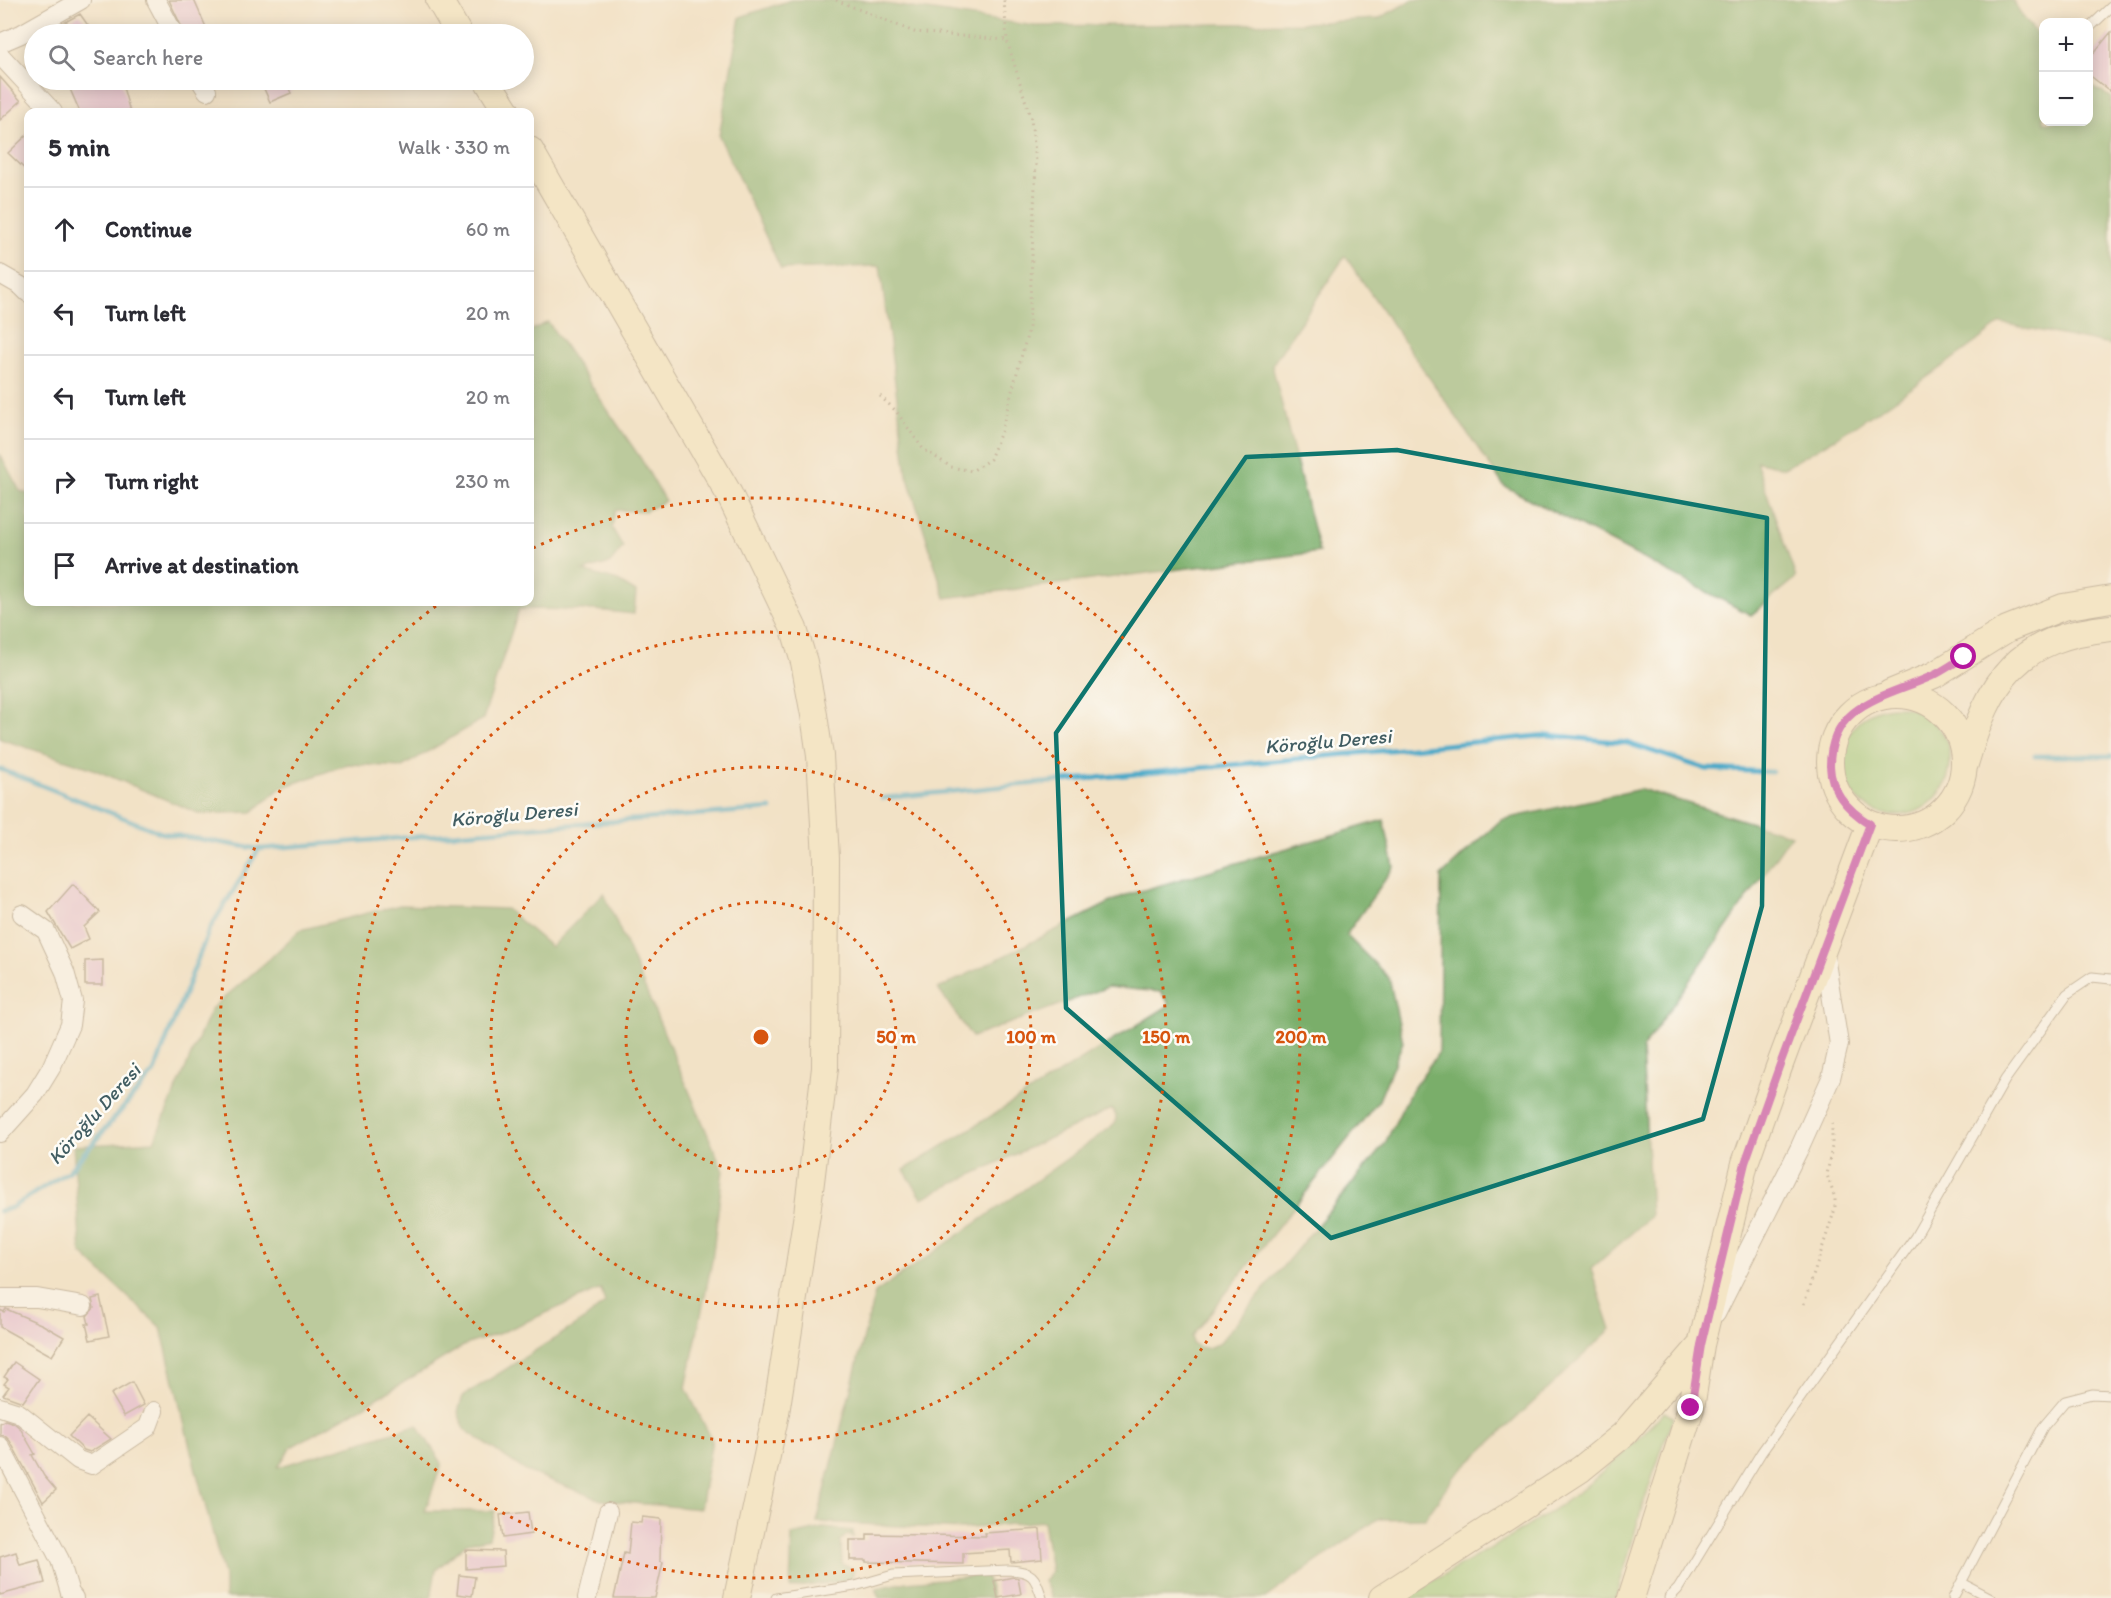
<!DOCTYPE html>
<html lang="en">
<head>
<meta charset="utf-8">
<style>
	body { margin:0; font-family:Itim,sans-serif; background:#f7f7f7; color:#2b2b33 }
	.controls { position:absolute; right:18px; top:18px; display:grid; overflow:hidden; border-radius:12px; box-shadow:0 3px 15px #0003 }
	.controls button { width:54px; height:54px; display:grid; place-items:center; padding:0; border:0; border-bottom:2px solid #e1e1e2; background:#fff; color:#2b2b33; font:30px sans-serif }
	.stop { position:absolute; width:18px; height:18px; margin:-14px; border:4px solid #b5179e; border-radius:50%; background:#fff }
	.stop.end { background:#b5179e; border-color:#fff; box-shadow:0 2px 6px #0008 }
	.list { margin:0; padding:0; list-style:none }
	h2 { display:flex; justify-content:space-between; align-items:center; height:78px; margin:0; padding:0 24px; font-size:26px }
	h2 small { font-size:20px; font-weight:400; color:#7c7c81 }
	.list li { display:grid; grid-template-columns:39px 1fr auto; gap:18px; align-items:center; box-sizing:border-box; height:84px; padding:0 24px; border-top:2px solid #e1e1e2 }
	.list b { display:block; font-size:22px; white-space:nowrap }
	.list em { font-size:20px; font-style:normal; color:#7c7c81 }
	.icon { flex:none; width:33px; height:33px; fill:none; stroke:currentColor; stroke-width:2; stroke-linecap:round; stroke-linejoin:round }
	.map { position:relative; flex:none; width:2111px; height:1598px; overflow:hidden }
	.search { position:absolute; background:#fff; box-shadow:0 3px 15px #0003; left:24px; top:24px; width:510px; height:66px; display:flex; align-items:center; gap:15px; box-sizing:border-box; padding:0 21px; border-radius:33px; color:#7c7c81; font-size:22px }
	.panel { position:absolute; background:#fff; box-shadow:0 3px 15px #0003; left:24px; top:108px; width:510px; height:498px; border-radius:12px }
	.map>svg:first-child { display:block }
</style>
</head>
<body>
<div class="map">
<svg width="2111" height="1598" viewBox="0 0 2111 1598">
	<rect width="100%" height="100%" fill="#fdfcf7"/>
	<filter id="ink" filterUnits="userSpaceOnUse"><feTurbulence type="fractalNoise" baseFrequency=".0167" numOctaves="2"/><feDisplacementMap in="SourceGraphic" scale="12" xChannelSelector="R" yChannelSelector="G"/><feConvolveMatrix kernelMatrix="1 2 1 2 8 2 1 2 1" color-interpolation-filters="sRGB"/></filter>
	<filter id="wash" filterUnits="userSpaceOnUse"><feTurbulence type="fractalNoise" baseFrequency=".008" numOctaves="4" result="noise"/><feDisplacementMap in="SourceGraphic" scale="24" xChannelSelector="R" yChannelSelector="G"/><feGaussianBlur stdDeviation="1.35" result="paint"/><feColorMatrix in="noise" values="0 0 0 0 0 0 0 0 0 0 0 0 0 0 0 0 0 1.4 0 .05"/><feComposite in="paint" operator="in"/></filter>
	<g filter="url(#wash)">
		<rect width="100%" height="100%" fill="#f2e2c6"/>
		<path fill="#98ca7a" stroke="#6a7a4c" stroke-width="1.5" d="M1842 761a54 54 0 1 1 108 0a54 54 0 1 1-108 0Z
			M1664 1412 1673 1417 1642 1507 1616 1598H1404C1459 1565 1517 1536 1569 1499 1604 1474 1634 1443 1664 1412Z"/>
		<path fill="#7aae6a" stroke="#5a6c44" stroke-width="1.5" d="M791 0H859L1035 26 1301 23 1378 19 1412 0H2012L2026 21 2043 40 2044 122H2088L2089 86 2111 97V345L2001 323C1932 376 1860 426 1784 468L1756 461 1796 578 1751 615 1504 486 1345 256 1272 365 1319 552 945 598 907 475 880 266 781 269 719 136 740 17Z
			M548 322 641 459 665 501 645 511 615 510 612 528 623 547 610 563 583 571 618 581 636 592 634 614 595 610 519 609 483 719 402 767 348 764 281 788 252 812 200 814 88 767 0 739V454L20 491 28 494V602H530V331Z
			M1641 789 1791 835 1642 1049 1651 1216 1591 1269 1611 1329 1454 1477 1425 1518 1378 1519 1265 1598H1052L1044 1581 1051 1571 1043 1521 962 1529 817 1522 875 1293 1015 1196 1115 1124 1116 1116 1112 1109 922 1198 904 1170 1168 1006V1002L1161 992 1108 987 972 1037 938 989 1123 896 1384 820 1394 867 1346 935 1389 978 1403 1042 1379 1100 1192 1336V1344C1204 1350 1209 1349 1220 1342L1384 1145 1411 1091 1439 1052 1441 876 1501 820Z
			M604 893 723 1170 712 1261 686 1388 712 1440 700 1509 601 1500 526 1471 464 1429 458 1412 463 1396 584 1320 605 1303 601 1289 498 1334 465 1345 383 1395 291 1447 278 1467 417 1425 442 1463 425 1511H495L489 1538 467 1543 436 1570 431 1598H225V1580L192 1455 161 1328 81 1253 73 1146 154 1141 211 1009 266 962 300 930 400 905 506 909 551 947Z
			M823 1528 853 1531V1537L847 1535 841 1540 842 1564 854 1569 851 1580 790 1588 792 1535Z
			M986 1575 993 1598H879L876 1588 907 1582Z"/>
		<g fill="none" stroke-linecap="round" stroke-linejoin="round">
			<path stroke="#49a9c8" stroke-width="5" d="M2035 756H2111
				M0 769 162 833 259 849 771 809
				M883 798 1548 735 1627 743 1706 769 1772 772
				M0 1211 11 1208 69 1171 154 1072 209 930 259 849"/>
		</g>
		<g id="blocks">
			<path fill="#dea8d6" d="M169 0H194L209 34H185Z
				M80 14 94 34H43Z
				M2111 32V92L2088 74V60Z
				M0 77 21 101 0 120Z
				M80 80H121L130 112H80L70 89Z
				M260 80H285L291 93 270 102Z
				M28 134V172L8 153Z
				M73 884 100 912 84 927 89 939 70 949 48 912Z
				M103 960V985H85V961Z
				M100 1297 109 1336 90 1340 86 1324H89L87 1316 94 1308 92 1299Z
				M6 1309 43 1325 64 1337 52 1356 0 1327V1310L4 1312Z
				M14 1362 39 1379 23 1402 3 1395 9 1387 4 1384 8 1379 4 1377Z
				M132 1382 144 1405 124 1416 111 1394Z
				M87 1417 111 1439 90 1452 84 1450 69 1436Z
				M5 1420 14 1423 20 1428 35 1454 32 1455 44 1476 56 1490 43 1502 10 1441 5 1436 0 1435V1423Z
				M528 1512 531 1534 503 1538 500 1515Z
				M642 1517 661 1519 660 1561 663 1562 655 1598H614L624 1553 628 1554 631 1522 641 1523Z
				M1040 1529 1042 1559 1011 1562 1010 1550 963 1553V1564L866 1562V1560H850V1540H867V1534L986 1536 985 1533Z
				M466 1550 503 1551 504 1566 466 1569Z
				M16 1552 20 1565 39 1560 45 1583 0 1595V1557Z
				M459 1575 475 1577 472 1596 457 1594Z
				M1013 1577 1018 1578 1021 1594 998 1598 994 1581Z"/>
		</g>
	</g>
	<g filter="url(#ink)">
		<use href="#blocks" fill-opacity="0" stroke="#968672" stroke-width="1.5"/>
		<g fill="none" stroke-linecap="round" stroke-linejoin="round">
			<g stroke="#968672" stroke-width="11">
				<path id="service" d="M2088 29 2111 7
					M1962 1583 1991 1598
					M776 1598 855 1586 893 1575 1008 1570C1033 1571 1035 1576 1042 1598
					M1669 1598 1678 1589 1761 1453 1915 1237 2005 1080 2067 994 2092 977 2111 979
					M1953 1598 2043 1427 2065 1401 2092 1394 2111 1395"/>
			</g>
			<g stroke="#968672" stroke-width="20">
				<path id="minor" d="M156 0 174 34
					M0 43 21 34 81 0
					M0 55 53 112
					M200 80 207 91
					M0 274 21 286 28 293
					M0 1133 35 1094 51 1068 70 1025 73 1001 65 972 46 931 22 914
					M0 1298H37L83 1306
					M1716 1314 1799 1149 1831 1078 1839 1044 1824 950
					M0 1407 19 1413 78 1460 92 1465 148 1427 154 1411
					M0 1446 60 1560 70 1593 74 1598
					M587 1598 608 1512"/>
			</g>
			<g stroke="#968672" stroke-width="28">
				<path id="secondary" d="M439 0 459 34
					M487 80 507 112
					M530 150 729 494 794 629 804 662 814 715 820 756 826 858 825 1068 807 1214 776 1413 737 1598
					M1890 693 1934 675 2007 629 2063 607 2111 599
					M1830 762a67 67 0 1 1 134 0a67 67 0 1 1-134 0Z
					M1965 764C1990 679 2017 637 2111 628
					M1382 1598 1581 1469 1624 1434 1701 1345
					M1631 1598 1691 1408 1701 1345 1745 1163 1779 1067 1870 824"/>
			</g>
			<path stroke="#968672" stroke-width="3" stroke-dasharray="1.5 4.5" stroke-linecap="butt" d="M836 0 914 32 1007 40
				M880 396 896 411 923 449 951 467 972 471 990 459 1001 432 1029 328 1036 161 1031 119 1007 40 1004 0
				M1804 1304 1835 1209V1198L1827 1175 1832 1146V1122"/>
			<use href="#service" stroke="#fff" stroke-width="9"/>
			<use href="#minor" stroke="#fff" stroke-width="18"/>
			<use href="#secondary" stroke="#f6e9c3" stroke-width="26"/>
		</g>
	</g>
	<g fill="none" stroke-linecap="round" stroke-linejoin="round" filter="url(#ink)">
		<path stroke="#b5179e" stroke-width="8" d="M1691 1408 1701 1345 1745 1163 1779 1067 1870 824C1849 811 1831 793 1830 766 1830 703 1886 697 1932 676 1943 671 1954 663 1964 657"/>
	</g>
	<path d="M0 0H2111V1598H0ZM1397 450 1767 518 1762 906 1703 1119 1331 1238 1066 1008 1056 733 1246 457Z" fill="#f2e2c6" fill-opacity=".55" fill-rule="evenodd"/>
	<path fill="none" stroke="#0f766e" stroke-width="4.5" stroke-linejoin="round" d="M1397 450 1767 518 1762 906 1703 1119 1331 1238 1066 1008 1056 733 1246 457Z"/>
	<g fill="none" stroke="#d7540e" stroke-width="3" stroke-dasharray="3 6">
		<circle cx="761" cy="1037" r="135"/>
		<circle cx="761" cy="1037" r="270"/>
		<circle cx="761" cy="1037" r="405"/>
		<path d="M533 548A540 540 0 1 1 440 603"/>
	</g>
	<g text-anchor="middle" stroke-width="5" stroke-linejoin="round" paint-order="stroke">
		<g font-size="20" font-style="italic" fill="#415d62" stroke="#fdfcf7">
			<text transform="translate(1328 741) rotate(-5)" y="7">Köroğlu Deresi</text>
			<text transform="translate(514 814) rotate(-5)" y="7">Köroğlu Deresi</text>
			<text transform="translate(94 1114) rotate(-48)" y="7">Köroğlu Deresi</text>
		</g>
	</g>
	<circle cx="761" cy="1037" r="9" fill="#d7540e" stroke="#fdfcf7" stroke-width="3"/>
	<g font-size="18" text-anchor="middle" font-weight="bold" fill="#d7540e" stroke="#fdfcf7" stroke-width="5" stroke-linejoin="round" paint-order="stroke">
		<text x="896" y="1043">50 m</text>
		<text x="1031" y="1043">100 m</text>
		<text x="1166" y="1043">150 m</text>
		<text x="1301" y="1043">200 m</text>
	</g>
</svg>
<div class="controls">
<button>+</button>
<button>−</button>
</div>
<div class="stop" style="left:1964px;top:657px"></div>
<div class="stop end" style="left:1691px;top:1408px"></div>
<div class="search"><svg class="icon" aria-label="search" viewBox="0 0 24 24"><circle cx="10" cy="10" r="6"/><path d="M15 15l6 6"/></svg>Search here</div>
<section class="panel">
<h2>5 min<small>Walk · 330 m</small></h2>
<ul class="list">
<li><svg class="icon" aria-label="ahead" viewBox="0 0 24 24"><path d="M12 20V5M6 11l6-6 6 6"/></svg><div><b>Continue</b></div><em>60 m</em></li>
<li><svg class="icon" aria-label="left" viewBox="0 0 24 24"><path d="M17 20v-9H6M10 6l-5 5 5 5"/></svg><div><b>Turn left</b></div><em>20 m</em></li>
<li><svg class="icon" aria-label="left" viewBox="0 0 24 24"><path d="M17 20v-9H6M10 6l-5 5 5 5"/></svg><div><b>Turn left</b></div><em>20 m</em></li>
<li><svg class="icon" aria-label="right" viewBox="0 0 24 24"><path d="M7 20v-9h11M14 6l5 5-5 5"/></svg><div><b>Turn right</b></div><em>230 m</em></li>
<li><svg class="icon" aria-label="arrive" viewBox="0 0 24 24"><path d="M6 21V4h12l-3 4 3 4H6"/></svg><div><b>Arrive at destination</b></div></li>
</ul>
</section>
</div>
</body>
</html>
